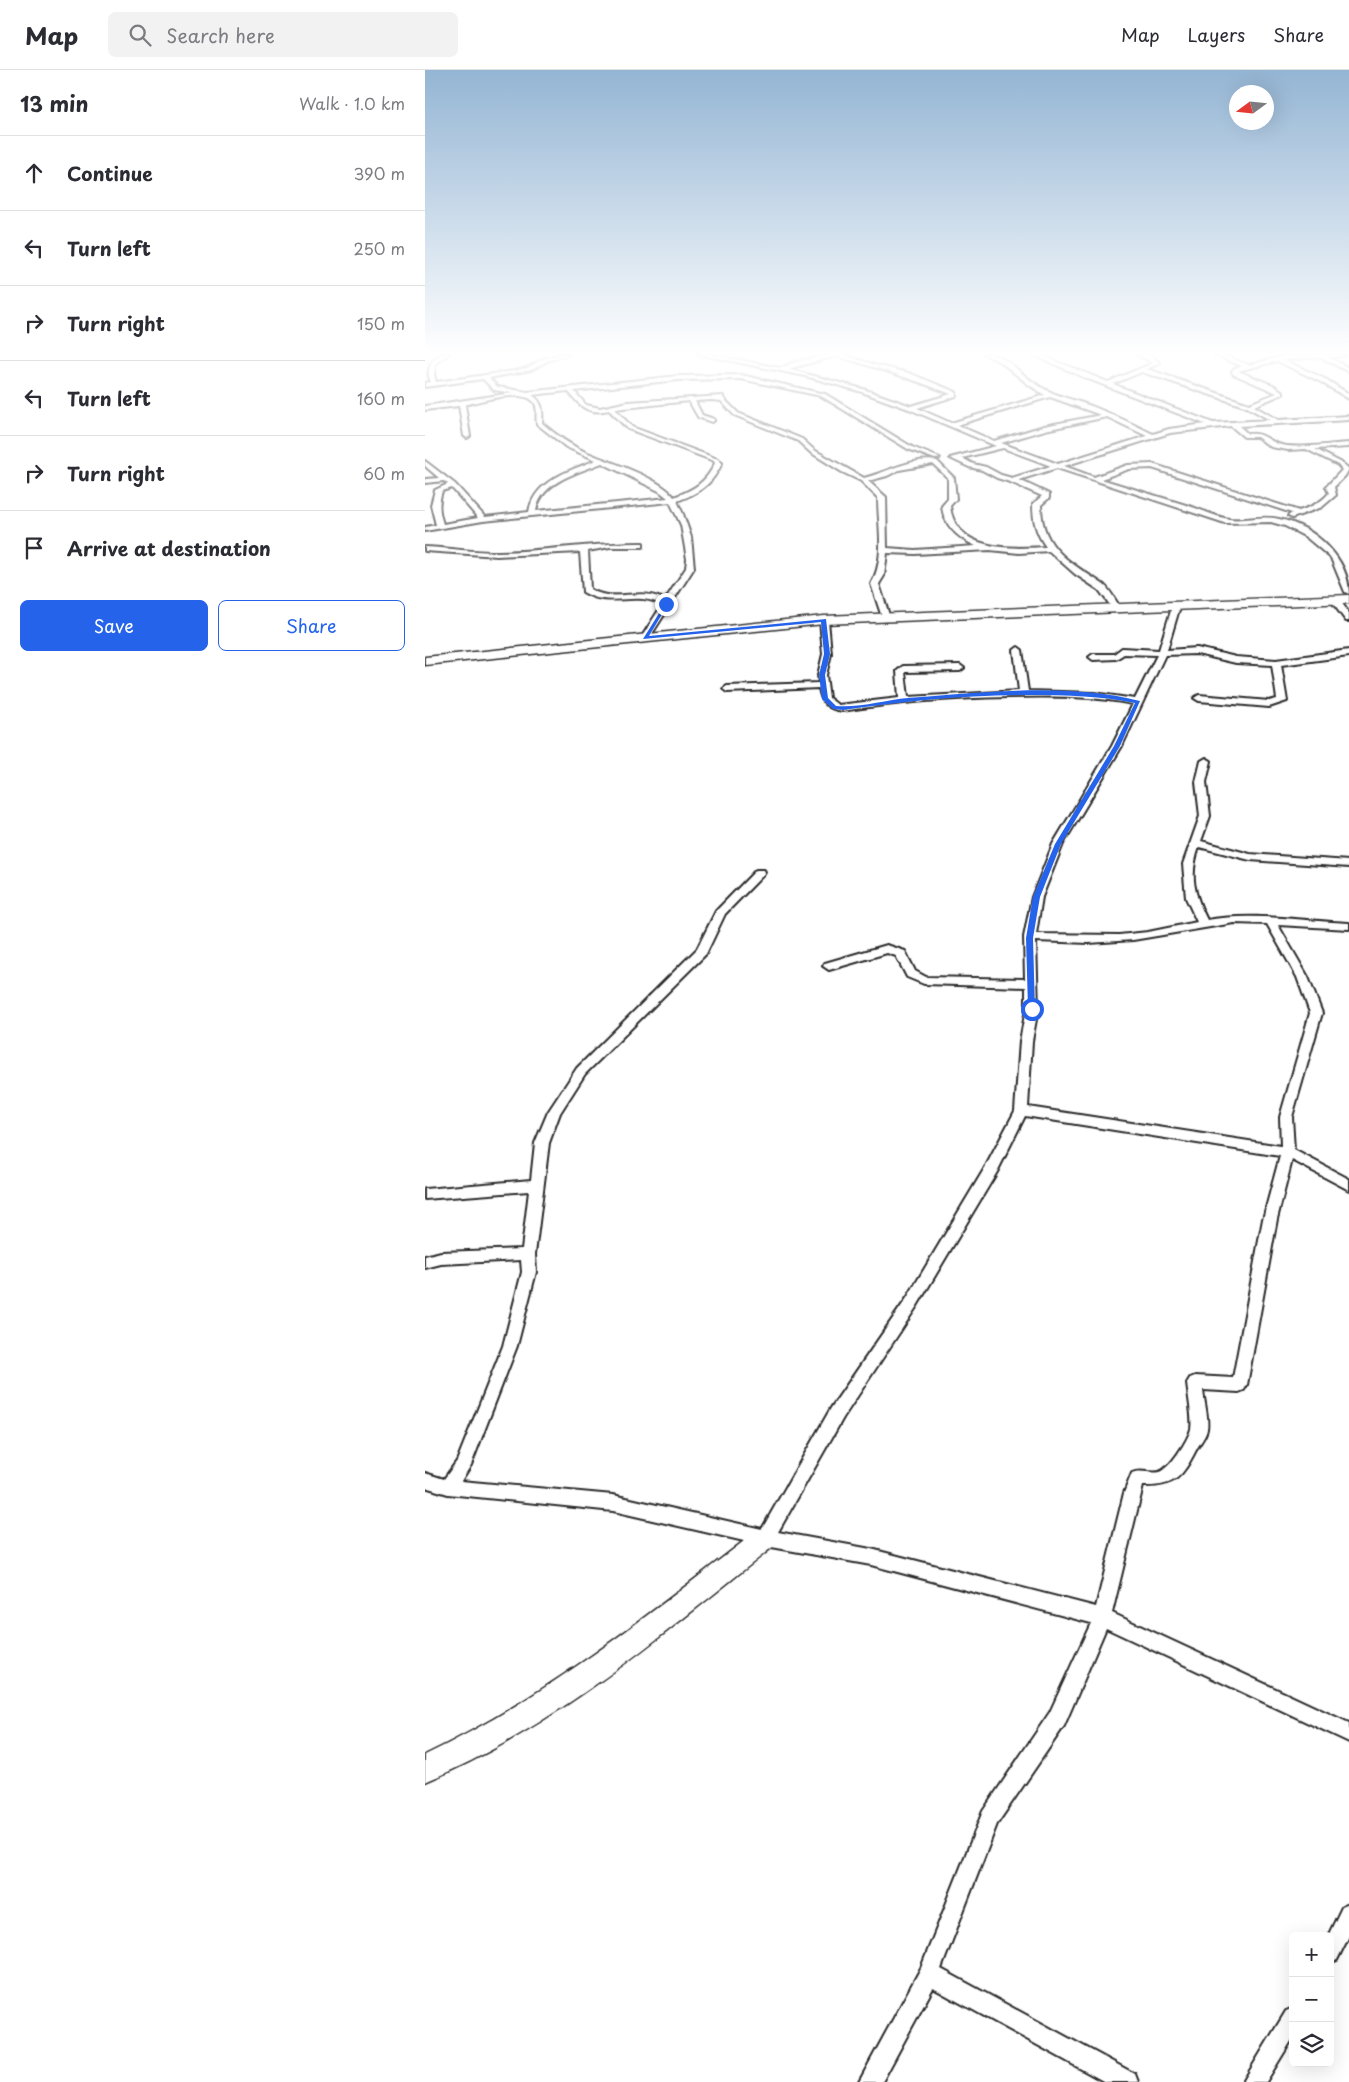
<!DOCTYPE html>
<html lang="en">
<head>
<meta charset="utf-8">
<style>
	body { margin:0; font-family:"Playpen Sans",sans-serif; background:#f2f2f3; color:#2b2b33 }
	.controls { position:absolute; right:15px; bottom:15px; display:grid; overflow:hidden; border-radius:8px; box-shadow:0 5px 20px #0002 }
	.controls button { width:45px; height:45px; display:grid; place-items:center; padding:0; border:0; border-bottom:1px solid #e1e1e2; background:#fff; color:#2b2b33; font:25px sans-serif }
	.compass { position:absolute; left:804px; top:15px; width:45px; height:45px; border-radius:50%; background:#fff; box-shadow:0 5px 20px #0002; rotate:255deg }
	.stop { position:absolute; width:15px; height:15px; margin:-11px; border:4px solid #2563eb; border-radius:50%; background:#fff }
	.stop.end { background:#2563eb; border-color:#fff; box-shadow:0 1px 5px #0008 }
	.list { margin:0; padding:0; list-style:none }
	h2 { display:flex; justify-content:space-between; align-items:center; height:65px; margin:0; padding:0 20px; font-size:21px }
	h2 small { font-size:16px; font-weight:400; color:#7c7c81 }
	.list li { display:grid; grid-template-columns:32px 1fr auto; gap:15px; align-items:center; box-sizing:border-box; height:75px; padding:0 20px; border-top:1px solid #e1e1e2 }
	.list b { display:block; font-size:19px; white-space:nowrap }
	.list em { font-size:16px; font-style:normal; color:#7c7c81 }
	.actions { display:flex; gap:10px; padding:15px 20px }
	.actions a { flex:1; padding:11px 0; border:1px solid #2563eb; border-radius:8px; text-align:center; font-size:18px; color:#2563eb }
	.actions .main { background:#2563eb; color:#fff }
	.icon { flex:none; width:28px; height:28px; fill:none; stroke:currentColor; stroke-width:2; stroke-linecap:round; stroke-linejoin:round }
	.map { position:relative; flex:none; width:924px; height:2012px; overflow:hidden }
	header { display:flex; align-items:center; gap:30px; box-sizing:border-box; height:70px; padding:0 25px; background:#fff; border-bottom:1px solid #e1e1e2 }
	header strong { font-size:24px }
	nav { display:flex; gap:28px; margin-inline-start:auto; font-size:18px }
	.search { width:350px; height:45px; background:#f2f2f3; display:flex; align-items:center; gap:12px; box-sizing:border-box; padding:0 18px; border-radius:8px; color:#7c7c81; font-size:19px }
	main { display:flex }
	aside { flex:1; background:#fff }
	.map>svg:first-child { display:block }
</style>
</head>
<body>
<header>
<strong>Map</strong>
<div class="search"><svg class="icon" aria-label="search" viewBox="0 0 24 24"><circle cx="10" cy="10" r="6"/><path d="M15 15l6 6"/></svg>Search here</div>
<nav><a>Map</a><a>Layers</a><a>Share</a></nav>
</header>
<main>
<aside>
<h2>13 min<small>Walk · 1.0 km</small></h2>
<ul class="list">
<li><svg class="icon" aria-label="ahead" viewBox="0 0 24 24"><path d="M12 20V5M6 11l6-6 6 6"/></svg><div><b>Continue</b></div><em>390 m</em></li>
<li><svg class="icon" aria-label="left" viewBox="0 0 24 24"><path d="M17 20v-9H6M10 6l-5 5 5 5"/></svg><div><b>Turn left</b></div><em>250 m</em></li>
<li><svg class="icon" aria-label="right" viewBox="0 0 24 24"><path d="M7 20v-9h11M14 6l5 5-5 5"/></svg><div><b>Turn right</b></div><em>150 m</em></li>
<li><svg class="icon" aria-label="left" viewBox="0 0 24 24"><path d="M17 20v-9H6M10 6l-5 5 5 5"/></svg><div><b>Turn left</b></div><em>160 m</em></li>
<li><svg class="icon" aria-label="right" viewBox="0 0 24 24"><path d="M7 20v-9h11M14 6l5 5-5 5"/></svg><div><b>Turn right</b></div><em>60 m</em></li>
<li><svg class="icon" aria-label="arrive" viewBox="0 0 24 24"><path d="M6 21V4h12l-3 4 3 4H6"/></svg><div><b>Arrive at destination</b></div></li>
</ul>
<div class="actions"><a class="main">Save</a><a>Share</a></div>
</aside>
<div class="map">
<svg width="924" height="2012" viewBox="0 0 924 2012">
	<rect width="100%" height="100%" fill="#fff"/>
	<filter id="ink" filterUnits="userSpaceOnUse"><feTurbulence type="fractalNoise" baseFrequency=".02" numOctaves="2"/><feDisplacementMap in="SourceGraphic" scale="10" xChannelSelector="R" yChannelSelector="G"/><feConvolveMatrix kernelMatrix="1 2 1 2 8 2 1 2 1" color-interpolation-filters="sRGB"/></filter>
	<g filter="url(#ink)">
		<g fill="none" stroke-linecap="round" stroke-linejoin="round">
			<g stroke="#2b2b2b" stroke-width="4">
				<path id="street" d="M17 284H24L11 293 9 304 11 312 89 301 102 298 118 289 136 284H145L122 291 106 300 64 308 73 317 102 322 253 306 316 305 400 324 487 377 515 388 510 389 483 379 396 326 316 309 253 310 149 321 161 335 175 338 203 332 298 326V328L313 343 377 369 389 380 439 408C463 402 487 387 512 391L529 408 531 429 525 436C530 482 587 479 621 477 611 463 608 451 608 434L617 426 585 412 572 408 557 400 544 397 525 388 571 376 484 339 434 321 380 306 272 284H283L356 298 367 293 405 284H417L450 295 484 303 531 322V326L492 338 526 353 620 325 604 315 577 293 559 284C578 282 593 302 608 312 627 326 648 329 669 337 689 345 708 354 728 364L744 359 780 354 663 309 606 284H613L683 312 728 293 711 284C721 283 728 286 735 293L722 299 824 334 852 323 808 304 807 301 810 298 817 296 788 284H795L824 295 859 286 920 284 917 286 903 287 924 298V302L895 287 859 290 900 309 924 324V329L896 312 852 291 813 301 848 315 858 322V324L829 336 853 350 924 346V350L814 356 823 364C842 362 843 374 862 376 882 378 904 374 924 373V377L890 379 917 393 924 399 920 406 909 417 911 425 897 437 867 448 863 446 867 443 727 398 704 399 676 409C705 418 735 427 764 436 777 440 791 447 804 449 821 451 837 445 854 449 889 456 924 488 924 524L920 522 906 488 881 467 860 456 846 452 800 453 632 398 594 410 624 424V428L616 435C616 480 646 492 679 515 685 520 690 530 695 537L694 539H688L674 520 650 504 624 481 594 483 565 480 490 484 462 483 459 506 454 514 465 548 458 550 446 514C461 488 453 456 453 428L436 411 417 402 385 382 373 371 309 345 296 331 287 330 270 331 277 345 289 349V351L287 352 273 347 264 331 190 339 207 357 293 389 297 393C287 415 274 423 252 431L258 444 266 467 269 498 223 570H217L216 568 237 535C212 520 185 539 158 522L155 482 72 486 0 481V477C24 478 49 482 73 482 121 481 168 473 215 473H218V477H185L163 481 165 519C188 534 216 516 240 530L261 498 262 489 256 455 245 432 58 451 0 461V457L11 455 6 435 10 420 23 414 19 411 0 413V409L14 408 0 396V391L30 414 60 447 104 442C109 410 145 401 171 390L141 377 112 354C110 347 114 339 109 332 99 319 54 331 40 335L45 366 42 368 39 366 34 336 0 340V336L88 323 69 320 58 309 0 317V313L6 312C0 301 6 289 17 284ZM411 286C450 297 488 309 526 324L486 336 438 319 363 299ZM717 302 822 337 845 350 788 353 688 314ZM143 321C156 337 162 345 184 340L203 359 289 391 290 393C281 413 268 420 249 427 236 408 184 392 163 383 146 376 131 365 117 353 118 341 118 332 107 325ZM625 327 676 345 619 356 569 371 532 355ZM682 347 722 366 633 394 576 373 620 360ZM806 356 819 367H832L846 377 863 380 881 379 913 395 917 400 901 417 904 423C896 433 885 437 874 441L727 394 703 395 669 407 639 396 745 363ZM578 378 626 396 587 408 576 405 561 397 548 394 537 388ZM177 393 234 421 243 428 111 441C116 411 153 403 177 393ZM508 394 523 408V429L517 436C519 456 533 468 551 476L490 480 462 478 461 427 443 411 462 406 474 400ZM27 418 53 448 18 454C14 442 13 433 17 421Z
					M907 528H913L924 543V551H921L907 532Z
					M748 534 755 536 742 580 772 578 811 587 851 590 924 580V586L856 595 862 631 844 637 774 631 769 628 774 625 844 631 852 629 847 595 811 593 772 584 740 585 697 676 638 774 617 827 611 864 694 865 723 862 772 852 761 828 758 794 775 746 771 712 776 691 781 688 786 691 781 712 785 746 776 771 825 784 924 791V797L825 790 774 777C764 805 769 824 782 850 829 842 877 851 924 853V859L853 855 883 907 897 943 867 1047 869 1080 924 1109V1120L867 1090 852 1149 822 1315 819 1320 814 1322 778 1320C779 1332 784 1348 782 1359 781 1366 774 1374 771 1380 757 1407 750 1417 718 1416L687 1543 924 1653V1672L681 1558 639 1656 572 1754 516 1899 710 2004 713 2012H680L508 1918 457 2012H434L496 1898 558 1741 625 1642 666 1553 446 1495 341 1476 188 1441 23 1424 0 1417V1403L19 1409 32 1391 78 1276 97 1202 96 1190 16 1194 0 1198V1186L16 1182 97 1179 104 1121 0 1129V1119L106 1110 110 1073 123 1042 152 998 272 879 291 841 331 800H339L340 802 339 804 300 844 281 884 160 1004 135 1043 124 1073 110 1184 111 1202 92 1276 46 1395 36 1411 188 1425 337 1459 406 1338 482 1228 561 1096 590 1041 595 971 601 939V917L499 914 482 907 471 886 462 883 404 900 398 896 400 893 462 875 480 881 490 901 501 907 600 909 599 867 607 827 628 774 687 676 708 634C668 626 626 626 585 627 529 628 473 632 417 641 402 639 396 632 394 618L302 622 298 619 302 616 394 613 393 605 398 584 395 550 399 548 403 550 406 584 401 605 404 628 413 635 474 628 472 601 478 596 535 595 539 598 535 601 480 602 483 627 594 621 589 580 593 577 597 580 603 621 669 623 710 629 732 585 699 584 691 589 668 590 664 587 668 584H689L697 578 734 580ZM809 853 842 854 872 907 885 943 855 1047 856 1076 603 1037 607 971 613 939 611 871 664 873 708 870ZM600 1046 855 1086 838 1149 808 1308 770 1306 765 1308 762 1313C763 1325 768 1349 766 1359 763 1370 745 1399 734 1402 725 1404 716 1399 707 1403L699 1423 671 1537 446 1479 353 1462 418 1348 492 1236 572 1102Z
					M924 1834V1866L912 1890 905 1893V1866H903L917 1837Z
					M868 1938V1968L841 2012H818L861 1941Z"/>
			</g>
			<g stroke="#2b2b2b" stroke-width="3">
				<path id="secondary" d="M341 1457 349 1460 353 1468 349 1476C240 1562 130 1658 0 1712V1685C122 1627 226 1543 333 1460Z"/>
			</g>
			<g stroke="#2b2b2b" stroke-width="3">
				<path id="primary" d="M924 525V533L399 554 0 595V587L399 546Z"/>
			</g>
			<use href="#street" fill="#fff" fill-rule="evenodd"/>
			<use href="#secondary" fill="#fff" fill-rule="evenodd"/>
			<use href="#primary" fill="#fff" fill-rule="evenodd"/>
		</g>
	</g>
	<linearGradient id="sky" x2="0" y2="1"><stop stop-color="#94b5d4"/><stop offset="0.5" stop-color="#fff"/><stop offset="1" stop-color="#fff" stop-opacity="0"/></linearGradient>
	<rect width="924" height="565" fill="url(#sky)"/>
	<path fill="#2563eb" d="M241 532 243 534 224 566 401 549 405 584 400 605 403 628 411 636C435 638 460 630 483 628 558 622 642 613 715 631L695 676 636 774 615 827 608 868 610 941 603 939 601 868 608 827 630 774 689 676 710 633C676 626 642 625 607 625 543 625 481 631 418 640L408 639 397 629 394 605 399 584 396 552 218 569Z"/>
</svg>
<div class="controls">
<button>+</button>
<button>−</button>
<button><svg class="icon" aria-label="layers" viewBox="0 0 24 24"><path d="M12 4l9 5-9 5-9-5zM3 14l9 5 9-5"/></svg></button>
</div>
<svg class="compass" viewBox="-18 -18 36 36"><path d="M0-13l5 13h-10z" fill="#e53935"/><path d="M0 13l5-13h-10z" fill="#7c7c81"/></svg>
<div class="stop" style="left:607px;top:939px"></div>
<div class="stop end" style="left:241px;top:534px"></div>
</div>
</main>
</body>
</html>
